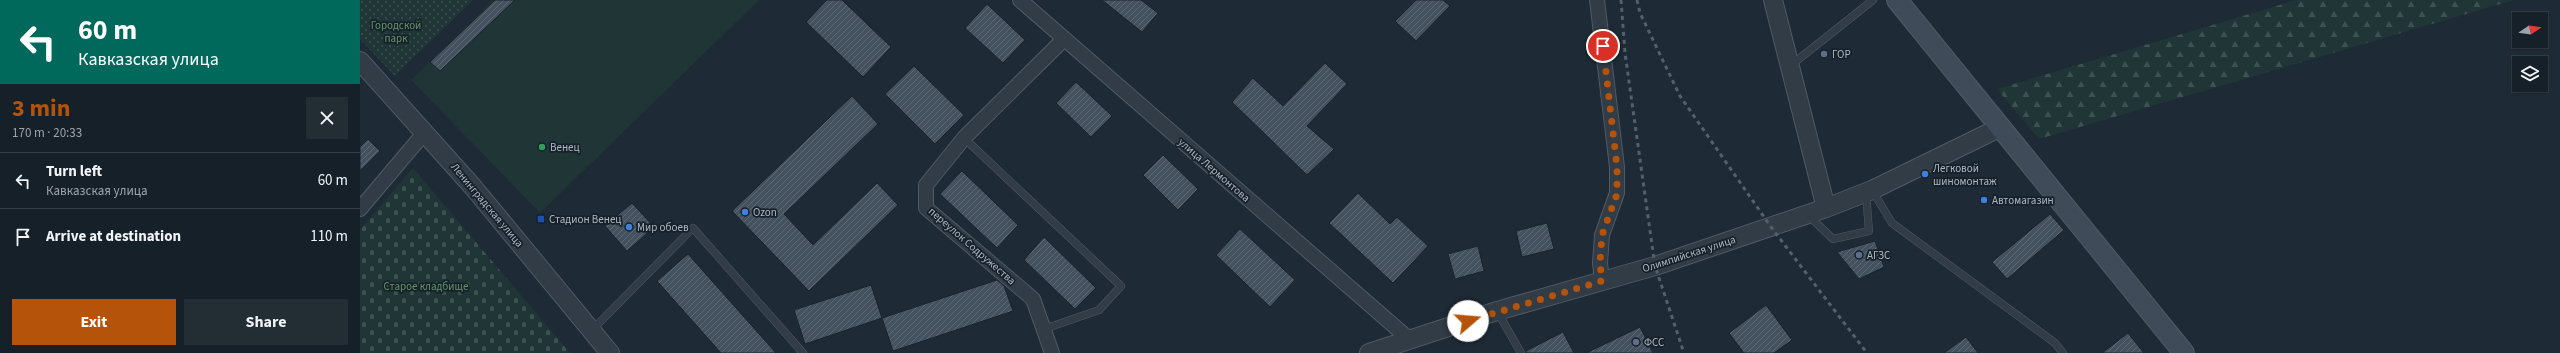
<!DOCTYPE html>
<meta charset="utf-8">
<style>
:root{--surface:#162028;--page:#232d34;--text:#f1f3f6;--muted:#9ea3a8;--line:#353e45;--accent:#b45309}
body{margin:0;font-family:"Source Sans 3",sans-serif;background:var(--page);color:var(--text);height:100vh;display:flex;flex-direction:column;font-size:15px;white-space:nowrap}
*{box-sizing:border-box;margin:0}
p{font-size:13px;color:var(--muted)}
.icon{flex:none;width:22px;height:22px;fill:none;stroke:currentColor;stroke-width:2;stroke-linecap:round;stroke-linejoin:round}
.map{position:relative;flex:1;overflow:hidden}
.drawer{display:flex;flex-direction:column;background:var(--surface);width:360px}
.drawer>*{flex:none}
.guide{background:#00695c;color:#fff;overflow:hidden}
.needle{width:26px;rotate:77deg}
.controls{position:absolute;left:2152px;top:12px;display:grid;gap:8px}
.controls a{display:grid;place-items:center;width:36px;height:36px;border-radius:0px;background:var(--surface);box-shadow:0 1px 3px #0004,0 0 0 1px var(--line);font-size:20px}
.pin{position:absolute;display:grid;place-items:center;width:34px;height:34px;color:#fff;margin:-17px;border:2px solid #fff;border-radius:50%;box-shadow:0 1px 4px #0007}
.me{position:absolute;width:44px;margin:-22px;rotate:72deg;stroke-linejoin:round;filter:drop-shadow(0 0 3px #0008)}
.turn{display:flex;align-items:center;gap:14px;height:84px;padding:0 12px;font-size:18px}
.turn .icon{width:52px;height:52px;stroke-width:2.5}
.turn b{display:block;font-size:28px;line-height:34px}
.round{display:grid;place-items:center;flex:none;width:42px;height:42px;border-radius:0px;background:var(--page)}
.head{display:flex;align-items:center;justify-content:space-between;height:68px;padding:0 12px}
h1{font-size:24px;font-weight:700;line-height:30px;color:var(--accent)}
.action{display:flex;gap:8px;margin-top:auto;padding:8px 12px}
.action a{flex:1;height:46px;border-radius:0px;background:var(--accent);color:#fff;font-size:16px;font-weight:700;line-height:46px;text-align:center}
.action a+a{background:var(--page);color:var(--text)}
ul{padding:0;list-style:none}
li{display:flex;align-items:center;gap:12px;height:56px;padding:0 12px;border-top:1px solid var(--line)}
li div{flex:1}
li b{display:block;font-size:15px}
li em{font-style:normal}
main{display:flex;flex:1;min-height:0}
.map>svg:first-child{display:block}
</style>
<main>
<section class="drawer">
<div class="guide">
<div class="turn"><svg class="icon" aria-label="left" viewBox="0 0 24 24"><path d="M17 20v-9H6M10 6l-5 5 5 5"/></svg><div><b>60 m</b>Кавказская улица</div></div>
</div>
<div class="head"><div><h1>3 min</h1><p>170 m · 20:33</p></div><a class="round"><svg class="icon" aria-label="close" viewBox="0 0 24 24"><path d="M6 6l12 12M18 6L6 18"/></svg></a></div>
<ul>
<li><svg class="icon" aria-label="left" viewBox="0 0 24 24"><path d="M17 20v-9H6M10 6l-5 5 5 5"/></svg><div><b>Turn left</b><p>Кавказская улица</p></div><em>60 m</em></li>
<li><svg class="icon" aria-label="arrive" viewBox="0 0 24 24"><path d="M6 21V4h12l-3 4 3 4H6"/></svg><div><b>Arrive at destination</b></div><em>110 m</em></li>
</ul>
<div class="action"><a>Exit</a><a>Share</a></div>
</section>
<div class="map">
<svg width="2200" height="353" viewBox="0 0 2200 353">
<defs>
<pattern id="forest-firs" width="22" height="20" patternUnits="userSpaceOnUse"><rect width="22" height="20" fill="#203636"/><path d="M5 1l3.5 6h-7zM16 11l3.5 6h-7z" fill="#3e5151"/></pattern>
<pattern id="cemetery-stones" width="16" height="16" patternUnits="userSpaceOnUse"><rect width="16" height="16" fill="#203636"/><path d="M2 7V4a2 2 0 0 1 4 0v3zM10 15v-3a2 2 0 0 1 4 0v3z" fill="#3e5151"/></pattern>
<pattern id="park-dots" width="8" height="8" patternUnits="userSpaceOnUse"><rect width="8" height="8" fill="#203636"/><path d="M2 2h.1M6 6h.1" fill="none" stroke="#3e5151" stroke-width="1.8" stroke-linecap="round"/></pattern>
<pattern id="building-hatch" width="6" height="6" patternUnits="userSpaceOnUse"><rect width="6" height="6" fill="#44525f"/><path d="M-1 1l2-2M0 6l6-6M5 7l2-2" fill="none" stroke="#5c6974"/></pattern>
</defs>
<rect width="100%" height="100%" fill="#1e2a35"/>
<path fill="url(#forest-firs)" d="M1936 0H2154L1679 139 1637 89Z"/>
<path fill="url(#cemetery-stones)" d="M53 168 210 353H0V230Z"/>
<path fill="url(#park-dots)" d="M0 0H113L35 76 0 39Z"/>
<path fill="#203636" d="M133 0H398V1L180 213 51 80Z"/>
<path fill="url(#building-hatch)" stroke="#19232c" d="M135 0H155L80 71 70 62Z
M467 0H482L531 47 503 77 446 22Z
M742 0H781L798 13 782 32Z
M1056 0H1083L1090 6 1056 41 1035 21Z
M627 4 665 40 643 63 605 28Z
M965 63 987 84 947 126 974 149 947 175 872 102 893 78 923 106Z
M554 66 604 115 575 144 525 94Z
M716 82 752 116 731 137 696 103Z
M492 96 518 124 424 214 453 245 517 183 538 205 449 291 372 211Z
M8 139 20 151 0 171V147Z
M803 155 838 189 818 210 783 175Z
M602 171 658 225 637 248 580 194Z
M998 193 1030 224 1037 217 1068 246 1033 283 969 223Z
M272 203 294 227 267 251 245 226Z
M1690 214 1704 230 1647 279 1632 262Z
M1187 223 1194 249 1162 257 1156 231Z
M880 229 935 280 910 307 856 255Z
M684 237 736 288 715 309 664 260Z
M1515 241 1524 267 1499 279 1477 252Z
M1118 246 1124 271 1095 279 1088 254Z
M328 254 416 353H361L297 281Z
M637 280 644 286 653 311 533 351 522 318Z
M511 285 522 318 445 344 434 310Z
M1406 305 1432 340 1414 353H1384L1369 333Z
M1280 327 1293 353H1226Z
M1203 332 1214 353H1166V351Z
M1768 333 1784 353H1742Z
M1606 337 1618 353H1584Z"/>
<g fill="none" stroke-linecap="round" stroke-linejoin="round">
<defs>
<path id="service" d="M1430 66 1513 0
M604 138 761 286 739 310 684 329
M1512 190 1532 223 1695 343 1703 353
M1449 216 1473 239 1509 231 1506 193
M1137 311 1161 353
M232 330 333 228 443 353"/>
<path id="minor" d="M660 0 1049 339
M1237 0 1257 167V193L1242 235 1240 263 1242 281
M0 209 65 132
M692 353 673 299 566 208V185L604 138 704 39"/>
<path id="tertiary" d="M1413 0 1466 208
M0 61 113 187 250 353
M1009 353 1137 311 1295 266 1466 208 1512 190 1639 128"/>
<path id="secondary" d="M1537 0 1824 353"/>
</defs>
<use href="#service" stroke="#4f5a64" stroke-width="8"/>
<use href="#minor" stroke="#4f5a64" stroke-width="16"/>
<use href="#tertiary" stroke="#4f5a64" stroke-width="20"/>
<use href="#secondary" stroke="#4f5a64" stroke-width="22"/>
<use href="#service" stroke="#313c46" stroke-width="7"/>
<use href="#minor" stroke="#313c46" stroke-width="14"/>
<use href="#tertiary" stroke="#313c46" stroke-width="18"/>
<use href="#secondary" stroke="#3f4b59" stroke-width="20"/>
<path stroke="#53606d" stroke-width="3" stroke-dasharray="4 4" stroke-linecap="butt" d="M1261 0 1265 53 1295 266 1324 353
M1277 0 1280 13 1320 96 1411 227 1507 353"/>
</g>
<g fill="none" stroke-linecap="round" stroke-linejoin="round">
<path stroke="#b45309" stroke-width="7" stroke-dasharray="0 12.6" d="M1108 321 1242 281 1240 263 1242 235 1257 194V167L1243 46"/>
</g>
<g fill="#5c6f8a" stroke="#17212a" stroke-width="1.5">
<circle cx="1464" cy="54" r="4"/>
<circle cx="1499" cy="255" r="4"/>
<circle cx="1276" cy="342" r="4"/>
</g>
<circle fill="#2e9e5b" stroke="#17212a" stroke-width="1.5" cx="182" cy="147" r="4"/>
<g fill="#3f7fe0" stroke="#17212a" stroke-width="1.5">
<circle cx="1565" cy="174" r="4"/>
<circle cx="1624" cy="200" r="4"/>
<circle cx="385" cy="212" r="4"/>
<circle cx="269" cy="227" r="4"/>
</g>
<rect fill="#1a4fb4" stroke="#17212a" stroke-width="1.5" x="177" y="215" width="8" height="8" rx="2"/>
<g text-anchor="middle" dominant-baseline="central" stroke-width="3.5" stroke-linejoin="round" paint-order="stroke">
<g font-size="11" fill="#63936a" stroke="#17212a">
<text x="36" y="25">Городской<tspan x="36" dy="13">парк</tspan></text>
<text x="66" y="286">Старое кладбище</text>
</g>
<g font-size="11" fill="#abb7c3" stroke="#17212a" text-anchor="start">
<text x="1472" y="54">ГОР</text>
<text x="190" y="147">Венец</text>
<text x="1573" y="168">Легковой<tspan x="1573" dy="13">шиномонтаж</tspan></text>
<text x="1632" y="200">Автомагазин</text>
<text x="393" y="212">Ozon</text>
<text x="189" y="219">Стадион Венец</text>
<text x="277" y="227">Мир обоев</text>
<text x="1507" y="255">АГЗС</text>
<text x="1284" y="342">ФСС</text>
</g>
<g font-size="11" fill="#abb7c3" stroke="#17212a">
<text transform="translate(854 170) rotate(41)">улица Лермонтова</text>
<text transform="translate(127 205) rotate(50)">Ленинградская улица</text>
<text transform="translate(612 246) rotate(41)">переулок Содружества</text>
<text transform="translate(1329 254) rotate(-18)">Олимпийская улица</text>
</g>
</g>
</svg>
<div class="controls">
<a><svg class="needle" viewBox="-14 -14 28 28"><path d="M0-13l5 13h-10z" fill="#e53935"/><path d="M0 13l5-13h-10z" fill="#9ea3a8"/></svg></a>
<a><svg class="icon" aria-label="layers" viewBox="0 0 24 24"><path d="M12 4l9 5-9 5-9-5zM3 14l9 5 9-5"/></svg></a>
</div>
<div class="pin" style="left:1243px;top:46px;background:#d93025"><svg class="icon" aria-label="arrive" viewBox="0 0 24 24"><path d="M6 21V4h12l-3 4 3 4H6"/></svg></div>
<svg class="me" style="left:1108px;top:321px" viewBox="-20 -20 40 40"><circle r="19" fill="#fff"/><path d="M0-13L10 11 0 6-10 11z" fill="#b45309"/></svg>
</div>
</main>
